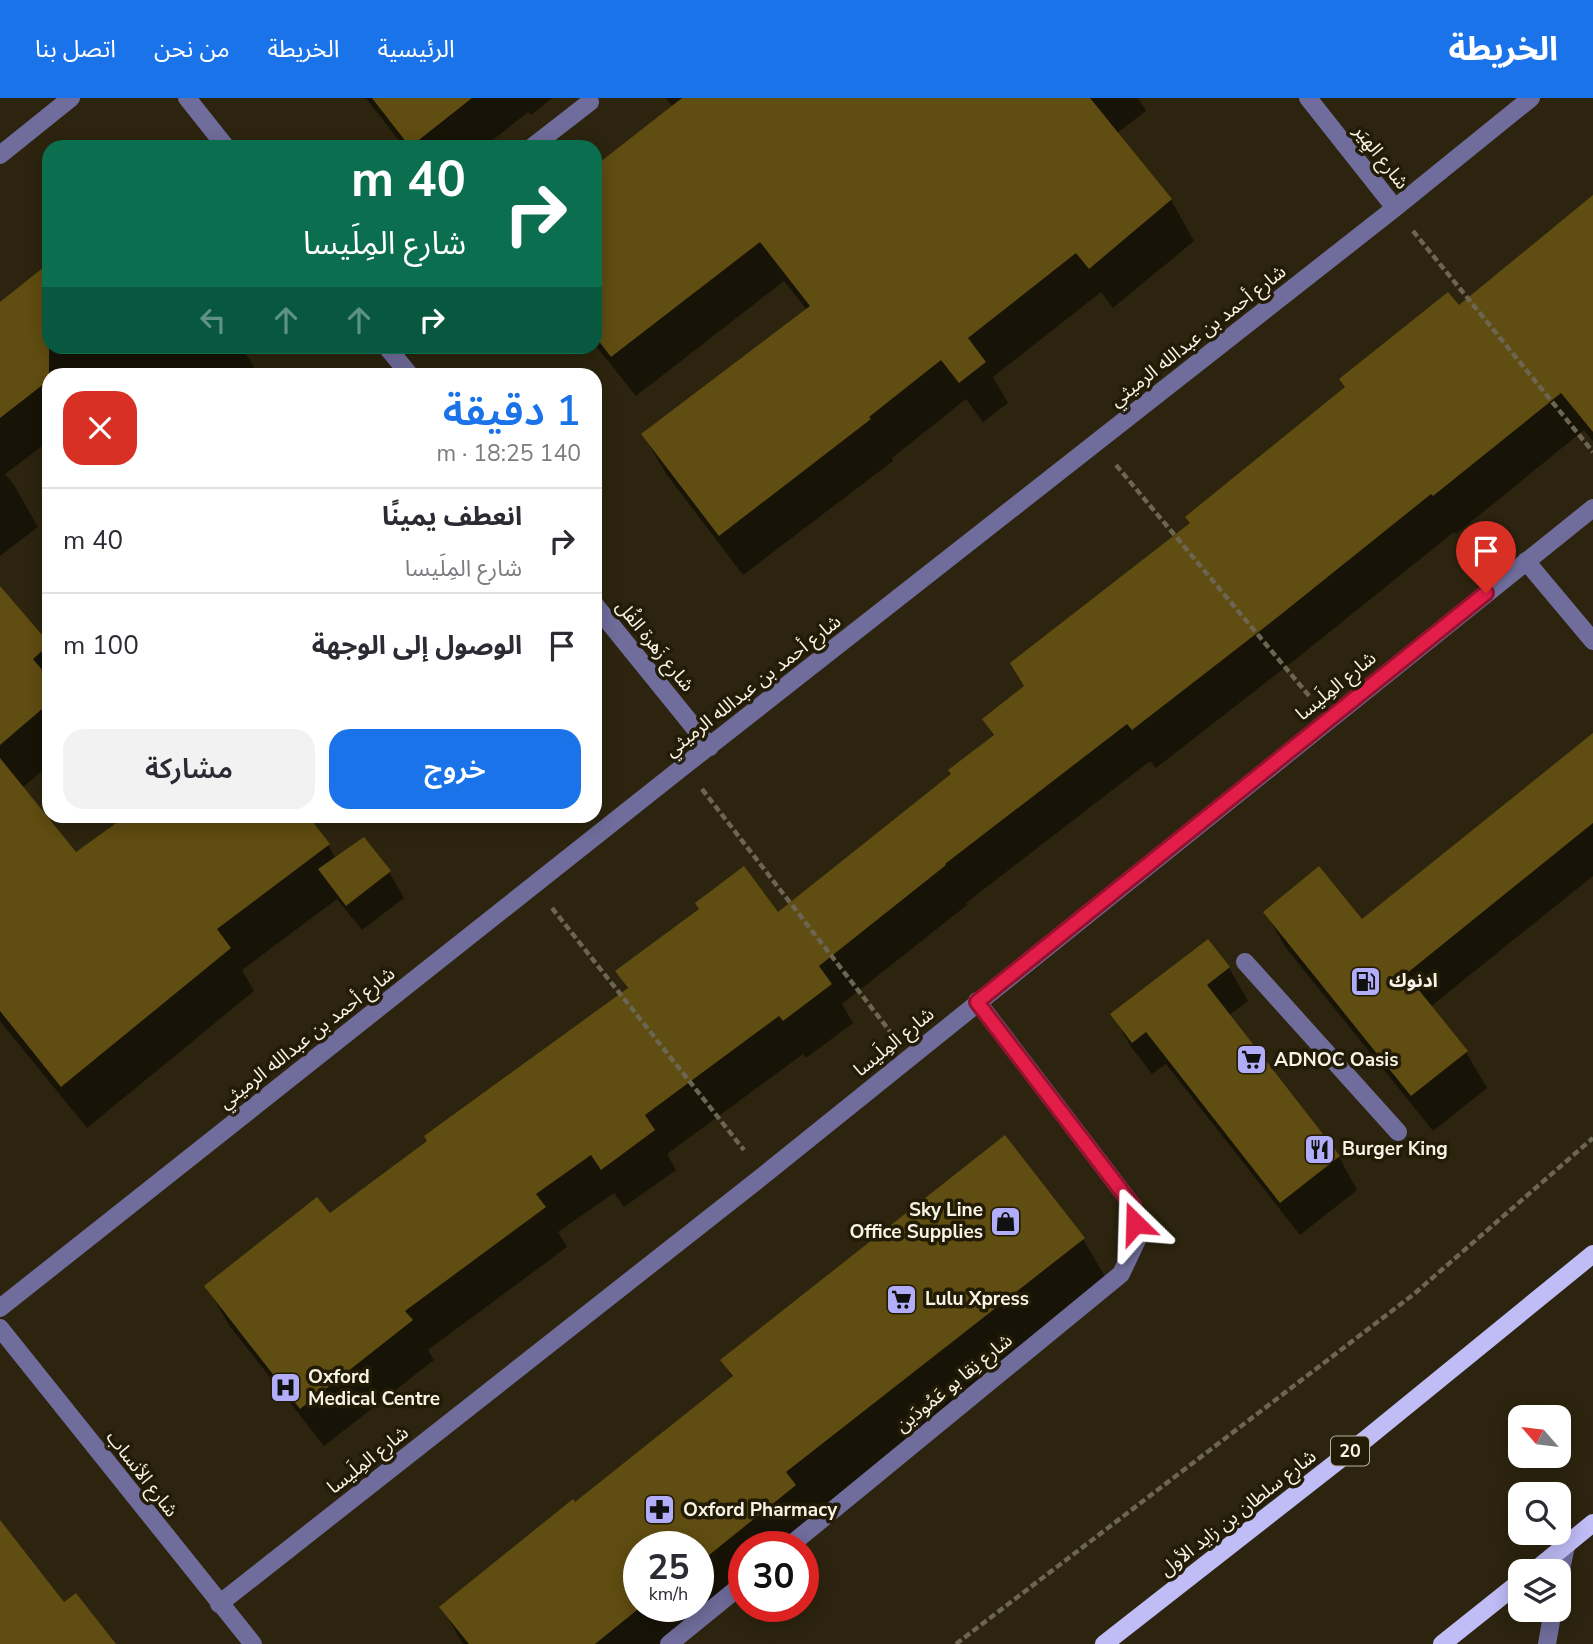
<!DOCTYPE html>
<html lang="ar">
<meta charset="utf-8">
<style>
:root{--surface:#fff;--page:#f2f2f3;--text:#2b2b33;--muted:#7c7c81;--line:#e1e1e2;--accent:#1a73e8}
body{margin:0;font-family:"Nunito Sans","Noto Sans Arabic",sans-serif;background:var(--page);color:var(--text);direction:rtl;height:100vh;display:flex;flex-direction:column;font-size:26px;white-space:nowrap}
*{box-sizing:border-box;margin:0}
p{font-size:23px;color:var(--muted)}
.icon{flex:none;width:38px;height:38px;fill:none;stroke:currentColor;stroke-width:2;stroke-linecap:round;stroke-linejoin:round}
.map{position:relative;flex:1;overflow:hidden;direction:ltr}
.side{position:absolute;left:42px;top:270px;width:560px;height:455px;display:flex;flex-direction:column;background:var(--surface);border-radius:21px;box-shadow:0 4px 18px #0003;direction:rtl}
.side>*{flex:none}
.banner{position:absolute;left:42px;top:42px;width:560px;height:214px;border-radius:21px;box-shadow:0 4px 18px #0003;direction:rtl;background:#0b6e4f;color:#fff;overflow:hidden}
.needle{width:46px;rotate:298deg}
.controls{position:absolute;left:1508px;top:1307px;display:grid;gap:14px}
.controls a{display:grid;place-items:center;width:63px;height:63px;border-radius:14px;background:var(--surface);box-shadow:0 4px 18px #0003;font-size:35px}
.speed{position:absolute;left:623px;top:1433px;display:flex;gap:14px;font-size:35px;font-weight:700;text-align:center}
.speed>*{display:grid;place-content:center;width:91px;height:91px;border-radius:50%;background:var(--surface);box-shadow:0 4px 18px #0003;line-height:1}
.speed small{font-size:18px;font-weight:400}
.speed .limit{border:10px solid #d22;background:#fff;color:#111}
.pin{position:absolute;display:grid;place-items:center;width:60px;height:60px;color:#fff;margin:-72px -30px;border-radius:50% 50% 50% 0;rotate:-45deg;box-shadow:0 0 7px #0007}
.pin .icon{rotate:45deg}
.me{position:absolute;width:77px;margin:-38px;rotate:338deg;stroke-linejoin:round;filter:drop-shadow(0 0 5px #0008)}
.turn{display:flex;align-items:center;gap:24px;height:147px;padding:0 21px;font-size:32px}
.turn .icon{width:91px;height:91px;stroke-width:2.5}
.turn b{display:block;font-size:49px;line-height:60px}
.lanes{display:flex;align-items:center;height:66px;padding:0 21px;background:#0003;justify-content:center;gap:35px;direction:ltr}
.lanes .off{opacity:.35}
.round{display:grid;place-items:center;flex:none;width:74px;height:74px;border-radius:21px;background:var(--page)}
.summary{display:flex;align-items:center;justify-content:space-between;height:119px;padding:0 21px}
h1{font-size:42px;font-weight:600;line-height:52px;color:var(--accent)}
.primary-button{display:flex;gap:14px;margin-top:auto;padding:14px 21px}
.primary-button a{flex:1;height:80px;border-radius:21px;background:var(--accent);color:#fff;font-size:28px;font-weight:600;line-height:80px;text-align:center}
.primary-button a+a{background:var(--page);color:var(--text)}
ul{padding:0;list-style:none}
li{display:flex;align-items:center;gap:21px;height:105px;padding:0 21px;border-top:2px solid var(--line)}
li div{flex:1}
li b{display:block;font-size:26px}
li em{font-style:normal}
header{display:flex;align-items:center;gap:42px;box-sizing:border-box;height:98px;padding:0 35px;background:var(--accent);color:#fff}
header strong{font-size:33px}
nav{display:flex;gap:38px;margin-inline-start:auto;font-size:24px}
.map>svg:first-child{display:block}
</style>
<header>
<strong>الخريطة</strong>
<nav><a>الرئيسية</a><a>الخريطة</a><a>من نحن</a><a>اتصل بنا</a></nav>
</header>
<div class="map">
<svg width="1593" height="1546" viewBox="0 0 1593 1546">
<rect width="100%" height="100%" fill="#2c240e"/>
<path fill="#0007" fill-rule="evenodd" d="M366 0H552L531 17 528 14 484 49H404Z
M666 0H1138L1146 13 1117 35 1171 102 1194 143 1113 210 1101 194 993 279 1008 305 983 324 966 301 892 360 893 363 743 477 667 377 643 337 807 212 784 183 636 298 595 247V70L673 9Z
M1593 100V343L1584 332 1456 436 1454 434 1301 557 1156 670 1150 663 966 805 967 807 842 906 853 925 806 960 803 956 667 1056 676 1072 624 1109 614 1095 558 1134 567 1149 428 1252 434 1262 324 1348 229 1227 207 1189 329 1117 628 892 617 873 778 817 953 676 994 639 984 622 1026 589 1191 426Z
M49 167V248H241L254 269 245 276H49V343L5 376 14 387 38 429 0 458V206Z
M6 497 49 547V667L22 690 76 757 128 718H306L328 747 336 761 389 774 404 800 362 832 337 801 242 872 254 893 87 1030 0 923V502Z
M1593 637V778L1430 909 1466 954 1487 990 1433 1033 1286 850 1265 814 1362 824Z
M1208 844 1229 870 1248 903 1228 918 1339 1059 1357 1092 1300 1137 1166 966 1152 976 1131 949 1113 917Z
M1083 1141 1109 1185 800 1449H744V1494L676 1546H463L442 1510 575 1407 733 1281 722 1262ZM639 1449H698V1508H639Z"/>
<path fill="#604d11" d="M372 0H472L410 49Z
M682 0H1090L1172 101 1089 171 1076 155 968 240 986 264 959 285 941 262 869 319 871 321 719 438 641 336 810 208 760 144 611 259 595 238V68Z
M1593 97V334L1561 295 1433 398 1431 396 1279 518 1132 632 1127 626 945 766 946 767 819 868 832 886 783 923 779 918 645 1017 655 1032 601 1072 591 1057 536 1096 546 1109 405 1213 413 1222 300 1311 204 1188 317 1099 330 1115 427 1043 424 1038 628 890 615 873 699 811 695 805 744 768 778 814 951 676 948 672 994 637 982 621 1024 588 1010 565 1190 425 1185 419 1345 289 1339 281 1448 194 1459 207Z
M49 165V282L0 320V204Z
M0 488 49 545V547L33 561 49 580V605L0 647Z
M1593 635V725L1406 876 1468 953 1411 998 1263 814 1319 768 1362 821Z
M0 660 76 754 126 718H308L330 746 217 831 231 850 61 989 0 913Z
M364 739 391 773 346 808 318 771Z
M1208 841 1230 869 1207 887 1340 1058 1280 1105 1146 934 1132 945 1110 916Z
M1005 1037 1085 1140 786 1374 796 1387 698 1466V1449H639V1508H642L595 1546H469L439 1509 573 1401 575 1404 733 1278 720 1262Z
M0 1422 64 1504 76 1495 116 1546H0Z"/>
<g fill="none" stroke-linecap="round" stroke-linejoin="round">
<path stroke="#6c6552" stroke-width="4.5" stroke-dasharray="7 3.5" stroke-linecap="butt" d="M1413 133 1593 354
M1116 367 1310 599
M702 691 892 936
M552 810 744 1052
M956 1546 1414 1196 1593 1040"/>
<path stroke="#706d9c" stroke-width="18" d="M187 0 226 49
M1308 0 1395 110
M532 49 590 4
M0 57 71 0
M386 248 409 276
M1526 463 1593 543
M595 507 710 649
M1245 864 1398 1034
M0 1210 684 668 1395 110 1531 0
M0 1230 253 1546
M788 1449 1121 1176 1137 1142 1133 1108 977 903
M1559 1481 1566 1448
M219 1506 764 1077 1593 410
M669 1546 744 1485
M1547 1546 1553 1512"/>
<path stroke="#bfbcf6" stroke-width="18" d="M1533 1474 1593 1425
M1104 1546 1366 1341 1593 1156
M1442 1546 1521 1483"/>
</g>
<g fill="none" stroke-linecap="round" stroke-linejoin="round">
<defs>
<path id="route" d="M1135 1125 1133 1108 977 904 1486 495"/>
</defs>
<use href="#route" stroke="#92132f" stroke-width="18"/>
<use href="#route" stroke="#e11d48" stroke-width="12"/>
</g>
<defs>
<symbol id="fuel-square" viewBox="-11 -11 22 22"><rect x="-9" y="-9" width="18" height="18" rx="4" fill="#b2adf9" stroke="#221b05"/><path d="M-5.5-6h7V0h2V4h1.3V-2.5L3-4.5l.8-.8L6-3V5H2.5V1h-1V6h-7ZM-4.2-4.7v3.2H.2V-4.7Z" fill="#111"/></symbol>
<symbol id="supermarket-square" viewBox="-11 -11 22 22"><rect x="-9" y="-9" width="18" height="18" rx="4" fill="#b2adf9" stroke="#221b05"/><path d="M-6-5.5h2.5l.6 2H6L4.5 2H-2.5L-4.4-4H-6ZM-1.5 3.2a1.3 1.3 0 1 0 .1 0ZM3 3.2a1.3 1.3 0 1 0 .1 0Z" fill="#111"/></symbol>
<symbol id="restaurant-square" viewBox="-11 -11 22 22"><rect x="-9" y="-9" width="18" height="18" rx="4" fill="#b2adf9" stroke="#221b05"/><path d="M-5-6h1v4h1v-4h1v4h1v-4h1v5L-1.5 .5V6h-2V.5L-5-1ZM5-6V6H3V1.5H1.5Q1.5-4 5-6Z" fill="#111"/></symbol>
<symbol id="shop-square" viewBox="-11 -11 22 22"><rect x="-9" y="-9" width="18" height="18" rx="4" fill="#b2adf9" stroke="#221b05"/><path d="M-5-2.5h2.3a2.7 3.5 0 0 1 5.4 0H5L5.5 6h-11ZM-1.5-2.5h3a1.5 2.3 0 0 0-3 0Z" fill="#111"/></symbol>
<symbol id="hospital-square" viewBox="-11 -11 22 22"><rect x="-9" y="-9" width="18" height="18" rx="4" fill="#b2adf9" stroke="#221b05"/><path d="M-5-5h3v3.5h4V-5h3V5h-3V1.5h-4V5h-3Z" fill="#111"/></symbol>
<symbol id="pharmacy-square" viewBox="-11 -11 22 22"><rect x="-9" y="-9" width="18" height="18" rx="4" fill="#b2adf9" stroke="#221b05"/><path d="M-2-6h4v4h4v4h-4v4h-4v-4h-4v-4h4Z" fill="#111"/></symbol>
</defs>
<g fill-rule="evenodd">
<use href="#fuel-square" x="1348" y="866" width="35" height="35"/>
<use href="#supermarket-square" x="1234" y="944" width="35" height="35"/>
<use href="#restaurant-square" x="1302" y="1034" width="35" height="35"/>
<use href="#shop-square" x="988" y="1106" width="35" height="35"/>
<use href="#supermarket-square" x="884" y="1184" width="35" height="35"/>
<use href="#hospital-square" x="268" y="1272" width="35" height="35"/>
<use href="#pharmacy-square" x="642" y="1394" width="35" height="35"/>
</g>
<g text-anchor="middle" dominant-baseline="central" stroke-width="7" stroke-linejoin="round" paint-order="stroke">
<rect fill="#221b05" stroke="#b8b2a2" stroke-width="2" x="1331" y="1338.5" width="38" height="29" rx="5"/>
<g font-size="18" font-weight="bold" fill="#f8f3e6">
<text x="1350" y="1353">20</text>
</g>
<g font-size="19" fill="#f8f3e6" stroke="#221b05">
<text transform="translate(1381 59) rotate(52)">شارع الهِيَر</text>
<text transform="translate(1198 238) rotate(-38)">شارع أحمد بن عبدالله الرميثي</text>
<text transform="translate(655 548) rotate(51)">شارع زَهرة الفُل</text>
<text transform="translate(753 588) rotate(-38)">شارع أحمد بن عبدالله الرميثي</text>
<text transform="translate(1336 588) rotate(-39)">شارع المِلَيسا</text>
<text transform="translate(307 940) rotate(-38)">شارع أحمد بن عبدالله الرميثي</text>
<text transform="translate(894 944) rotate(-39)">شارع المِلَيسا</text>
<text transform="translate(954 1285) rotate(-39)">شارع نِقا بو عَمُودَين</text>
<text transform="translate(368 1362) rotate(-38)">شارع المِلَيسا</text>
<text transform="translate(142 1376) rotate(52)">شارع الأنساب</text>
<text transform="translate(1238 1415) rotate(-38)">شارع سلطان بن زايد الأول</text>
</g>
<g font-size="19" font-weight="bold" fill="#f8f3e6" stroke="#221b05" text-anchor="start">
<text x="1389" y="883">ادنوك</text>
<text x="1274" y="962">ADNOC Oasis</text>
<text x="1342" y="1051">Burger King</text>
<text x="983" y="1112" text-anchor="end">Sky Line<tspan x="983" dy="22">Office Supplies</tspan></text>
<text x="925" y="1201">Lulu Xpress</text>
<text x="308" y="1279">Oxford<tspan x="308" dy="22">Medical Centre</tspan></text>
<text x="683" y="1412">Oxford Pharmacy</text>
</g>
</g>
</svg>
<div class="controls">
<a><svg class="needle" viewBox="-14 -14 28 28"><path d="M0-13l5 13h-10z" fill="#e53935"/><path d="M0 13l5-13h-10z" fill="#7c7c81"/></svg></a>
<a><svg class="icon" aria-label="search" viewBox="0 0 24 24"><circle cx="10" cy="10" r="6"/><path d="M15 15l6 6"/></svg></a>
<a><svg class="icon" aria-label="layers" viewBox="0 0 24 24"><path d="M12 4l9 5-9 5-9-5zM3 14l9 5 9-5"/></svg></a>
</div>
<div class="speed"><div>25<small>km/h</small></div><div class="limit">30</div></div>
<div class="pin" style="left:1486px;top:495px;background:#d93025"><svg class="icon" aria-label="arrive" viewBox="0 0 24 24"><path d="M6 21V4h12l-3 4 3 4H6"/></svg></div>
<svg class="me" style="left:1135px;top:1125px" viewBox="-20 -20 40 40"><path d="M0-17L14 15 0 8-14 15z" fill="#e11d48" stroke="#fff" stroke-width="4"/></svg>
<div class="banner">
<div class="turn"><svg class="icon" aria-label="right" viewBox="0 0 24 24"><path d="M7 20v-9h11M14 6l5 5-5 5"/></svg><div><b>40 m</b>شارع المِلَيسا</div></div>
<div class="lanes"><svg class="icon off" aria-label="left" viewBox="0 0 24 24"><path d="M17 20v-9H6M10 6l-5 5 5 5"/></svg><svg class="icon off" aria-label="ahead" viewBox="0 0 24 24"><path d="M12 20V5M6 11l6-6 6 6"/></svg><svg class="icon off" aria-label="ahead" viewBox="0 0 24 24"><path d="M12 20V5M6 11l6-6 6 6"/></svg><svg class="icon" aria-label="right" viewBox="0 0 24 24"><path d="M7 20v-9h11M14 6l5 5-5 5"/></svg></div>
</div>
<section class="side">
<div class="summary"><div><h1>1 دقيقة</h1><p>140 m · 18:25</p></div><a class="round" style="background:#d93025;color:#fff"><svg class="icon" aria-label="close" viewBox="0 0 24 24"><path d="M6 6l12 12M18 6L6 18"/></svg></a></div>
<ul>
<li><svg class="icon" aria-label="right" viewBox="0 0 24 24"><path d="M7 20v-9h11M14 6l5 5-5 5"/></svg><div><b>انعطف يمينًا</b><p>شارع المِلَيسا</p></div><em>40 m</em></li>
<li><svg class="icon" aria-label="arrive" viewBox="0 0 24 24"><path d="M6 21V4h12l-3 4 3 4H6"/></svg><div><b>الوصول إلى الوجهة</b></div><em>100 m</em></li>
</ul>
<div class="primary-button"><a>خروج</a><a>مشاركة</a></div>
</section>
</div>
